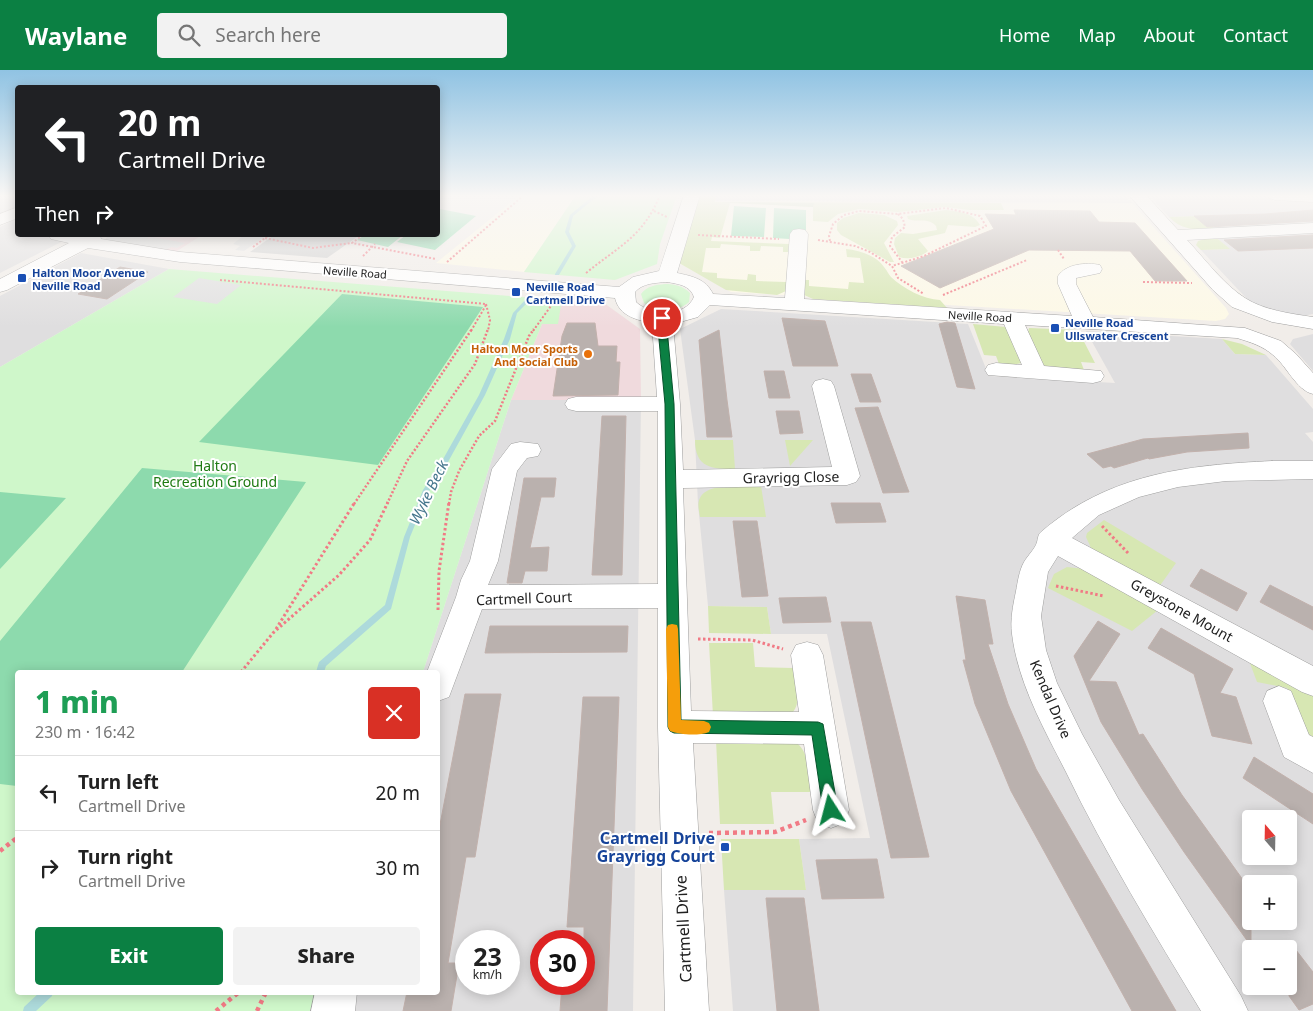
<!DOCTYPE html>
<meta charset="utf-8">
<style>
:root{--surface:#fff;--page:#f2f2f2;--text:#222;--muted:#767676;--line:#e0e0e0;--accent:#0b8043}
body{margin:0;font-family:"Noto Sans",sans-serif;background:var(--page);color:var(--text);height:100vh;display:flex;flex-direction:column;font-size:19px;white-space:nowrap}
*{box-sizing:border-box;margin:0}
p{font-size:16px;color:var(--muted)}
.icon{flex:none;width:28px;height:28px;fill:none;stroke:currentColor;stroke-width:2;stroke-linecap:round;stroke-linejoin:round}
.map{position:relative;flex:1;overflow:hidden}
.sheet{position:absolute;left:15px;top:600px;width:425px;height:325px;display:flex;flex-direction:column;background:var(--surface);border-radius:5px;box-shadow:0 2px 12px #0003}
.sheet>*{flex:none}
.top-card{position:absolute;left:15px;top:15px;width:425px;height:152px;border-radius:5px;box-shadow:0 2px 12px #0003;background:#202124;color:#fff;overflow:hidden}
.needle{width:32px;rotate:340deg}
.buttons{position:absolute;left:1242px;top:740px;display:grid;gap:10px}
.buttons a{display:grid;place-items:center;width:55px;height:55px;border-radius:5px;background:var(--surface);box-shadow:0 2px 12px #0003;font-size:25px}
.speed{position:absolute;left:455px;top:860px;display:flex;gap:10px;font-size:25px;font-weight:700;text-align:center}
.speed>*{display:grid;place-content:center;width:65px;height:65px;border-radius:50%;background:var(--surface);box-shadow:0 2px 12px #0003;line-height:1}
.speed small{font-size:12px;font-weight:400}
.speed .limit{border:8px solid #d22;background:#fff;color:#111}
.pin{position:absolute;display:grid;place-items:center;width:42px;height:42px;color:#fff;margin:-21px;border:2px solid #fff;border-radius:50%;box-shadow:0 1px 5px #0007}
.me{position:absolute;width:55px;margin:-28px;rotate:351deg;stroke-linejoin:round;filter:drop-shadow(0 0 4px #0008)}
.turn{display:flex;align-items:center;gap:18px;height:105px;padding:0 20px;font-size:22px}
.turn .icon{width:65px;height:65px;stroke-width:2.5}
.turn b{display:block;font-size:35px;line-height:42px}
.then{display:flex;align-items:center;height:48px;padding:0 20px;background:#0003;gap:10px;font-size:19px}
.round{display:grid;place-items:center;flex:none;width:52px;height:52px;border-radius:5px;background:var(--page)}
.summary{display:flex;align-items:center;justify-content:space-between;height:85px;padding:0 20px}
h1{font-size:30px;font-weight:800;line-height:38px;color:#1e9e55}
.primary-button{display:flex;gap:10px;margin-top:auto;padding:10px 20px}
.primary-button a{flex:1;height:58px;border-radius:5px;background:var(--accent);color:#fff;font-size:20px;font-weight:800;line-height:58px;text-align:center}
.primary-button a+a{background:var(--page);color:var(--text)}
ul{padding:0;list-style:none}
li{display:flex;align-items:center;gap:15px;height:75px;padding:0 20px;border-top:1px solid var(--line)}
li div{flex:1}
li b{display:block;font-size:19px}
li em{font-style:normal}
header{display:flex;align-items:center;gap:30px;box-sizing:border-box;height:70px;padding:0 25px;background:var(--accent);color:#fff}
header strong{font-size:24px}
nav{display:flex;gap:28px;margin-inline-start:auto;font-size:18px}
.search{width:350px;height:45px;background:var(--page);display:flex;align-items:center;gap:12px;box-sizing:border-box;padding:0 18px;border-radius:5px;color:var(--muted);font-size:19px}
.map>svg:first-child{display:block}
</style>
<header>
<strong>Waylane</strong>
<div class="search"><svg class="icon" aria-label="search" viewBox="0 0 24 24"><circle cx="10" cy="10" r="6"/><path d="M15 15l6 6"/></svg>Search here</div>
<nav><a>Home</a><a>Map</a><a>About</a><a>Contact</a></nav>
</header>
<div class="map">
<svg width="1313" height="941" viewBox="0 0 1313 941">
<rect width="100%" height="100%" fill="#f1ede9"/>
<path fill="#dfdedf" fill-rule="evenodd" d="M0 125H17L18 165H75L0 203V157L14 150 0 147Z
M696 125H1125L1132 133 695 131Z
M1149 125H1313V244L1303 246 1286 244 1261 237 1248 230 1201 180 1229 179 1218 169 1225 168 1198 146 1169 147Z
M81 183 169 199 0 297V226Z
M721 239 968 254 989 306 1115 313 1086 261 1222 269 1235 284 1266 285 1313 339V362L1305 363 1313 372V941H733L724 820H806L799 769 870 768 827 564H771L767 537 708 536 698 434 695 370 680 259ZM1251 749H1289V786H1251ZM1251 814H1289V851H1251ZM1251 879H1289V916H1251Z
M1313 264V301L1290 274 1293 269Z
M511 330H641L633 941H310L316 923 438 922V602H423ZM466 871H509V914H466ZM541 871H584V914H541Z"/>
<path fill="#f0dadd" d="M108 165H202L174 183 106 169Z
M560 230 604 233 640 259 641 330H511L542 254 561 235Z"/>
<path fill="#fdf9e6" d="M520 125H576L524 202 436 193Z
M695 131 1132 133 1226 238 1229 244 1225 249 1216 251 731 222 679 193Z"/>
<path fill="#cfcfcf" d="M274 165H360L327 188 250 182Z"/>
<path fill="#d7e7b3" d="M696 125H716L715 132 1001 133 1004 140H969L945 137 898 142 859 139 838 144 828 152 813 151V137L730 133 720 168 712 167 711 171 789 174 788 182H783V177L761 176 760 181H750V176L721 174 720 178H706L702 202 717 203V208L747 210 748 204 756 205V211L786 212V221L777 225 726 220 679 193Z
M946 140C959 142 973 142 980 155L975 157 948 155 945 163 918 169 928 181C921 187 909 190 899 187L894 174 895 168 901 163 913 164 937 160 936 156C927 147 919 153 908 149L907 146Z
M859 143 884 145 897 151 898 155 884 173 894 192H890L841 165 837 160V153L843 148Z
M1198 146 1216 160C1198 160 1182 161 1169 147Z
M1205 169H1218L1230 179 1201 180 1196 175 1198 171Z
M846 179C859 180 877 186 884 197 887 200 888 204 891 207 904 219 923 229 940 230L947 238 813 229 802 224 801 210H809V216L848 219 849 212 864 213 860 188 847 187Z
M973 254 1006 257 1021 293 1013 295 999 294 996 286 984 285Z
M1029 258 1078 260 1095 293 1081 292 1084 300 1046 296 1041 294 1028 262Z
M1222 269 1242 274 1266 285 1235 284Z
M695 370H733L735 399C712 399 695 398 695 370Z
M785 370H813L790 396Z
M761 416 766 447H700C699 441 697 433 700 428 708 412 745 416 761 416Z
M1104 450 1176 493 1159 517 1091 478 1086 467 1087 463Z
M1067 497 1085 499 1158 540 1132 561 1048 518 1054 504Z
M708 536 767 537 771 564 709 563Z
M709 573H753L755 597 793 598C795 612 803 634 791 644L713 646Z
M1248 588 1313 624V667L1305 662 1287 618 1257 612Z
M716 670 798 674C810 685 809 706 811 722H771L774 754H720Z
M721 769H799L806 820H724Z"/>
<path fill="#b7cda0" d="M720 132 814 133 813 137Z"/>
<path fill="#cff7ca" d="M576 125H677L660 174 657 194 615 210 524 202Z
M169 199 560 230 561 235 558 254H542L511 330 423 602H18V922L316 923 310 941H0V297Z
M665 214C675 214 683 216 690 223L689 232C677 243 657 242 644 233L641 224C647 216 655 215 665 214Z"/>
<path fill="#8ddaad" d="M734 136 766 138 764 167 731 166Z
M774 138 806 140V170L773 168Z
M440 139 476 146 435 180 397 172 406 165H438V141Z
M365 165H403L388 177 357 170Z
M342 224 483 237 378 395 199 372Z
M142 398 306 412 182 602H18L17 716 0 714V571Z
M0 422 66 428 0 499Z"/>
<path fill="#e1e1e1" d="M108 165H148V169L152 167 185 173 177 178 172 177 162 181 110 173 106 169Z
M244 165H267L244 181 235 180 240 176 233 174Z
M199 208 241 215 217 234 173 227Z"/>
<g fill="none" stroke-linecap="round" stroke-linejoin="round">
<path fill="#addadb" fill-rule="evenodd" d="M594 125H599L573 146 569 162 576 176 559 205H555V204L572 176 565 162 570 145Z
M527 228 531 229 517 243 510 269 485 325 448 392 429 421 410 467 391 539 326 596 324 602H316L319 592 385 535 404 467 423 420 442 391 479 325 504 269 513 243Z
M40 922H53L52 926 36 941H23L24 937Z"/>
</g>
<path fill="#bab1ae" stroke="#c2b1ac" d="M1014 140 1090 141 1099 152 1135 153 1187 211H1155L1130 181 1029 180 940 218 901 196 994 159 985 144 1016 145Z
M1313 140V151L1207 157 1194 146 1265 144Z
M1313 165V178L1238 181 1224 170Z
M120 197 148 202 107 229 78 224Z
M782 248 825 251 838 296H793Z
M947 252 955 253 975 319 957 317 939 254Z
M567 253H595L598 276H617L616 292H620L618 325 553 326 562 266Z
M719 260 727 330 732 367H707L699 270Z
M764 301H784L790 328H769Z
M851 304H871L881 332H860Z
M878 337 904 409 909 422 883 423 855 338Z
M776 341H799L803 363 780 364Z
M602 346H626L622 505H592Z
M1248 363 1249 378 1187 382 1149 389 1148 388 1114 398 1111 396 1103 398 1087 384 1143 369Z
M524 408H556L554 427H541L530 478 549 477 547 501H525L522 513H507Z
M831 433H880L886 452 836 453Z
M733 451H757L768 526 742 527Z
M1201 499 1247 523 1237 541 1190 516Z
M1270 515 1313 537V560L1260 532Z
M956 526 985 530 993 574H988L1008 634 1036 699 1176 941H1132L1011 721 975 634 963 590H966Z
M826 527 831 552 783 553 779 528Z
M1098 551 1120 564 1089 611 1116 612 1139 665 1143 664 1182 725 1251 821V876L1184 782 1142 719 1101 652 1074 586Z
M841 552H871L929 787 891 788Z
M490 556H628L627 582 485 583Z
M1161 558 1233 599 1220 623 1236 627 1252 674 1212 666 1194 604 1148 578Z
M465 624H501L475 787H466L448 893H459L451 941H403L407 922H438V765Z
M583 627H619L607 941H560L562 914H584V857H567Z
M1254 687 1313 724V754L1243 708Z
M877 789 884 828 822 829 816 790Z
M766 828H804L819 941H777Z
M1289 871 1313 902V934L1299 940 1289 926Z"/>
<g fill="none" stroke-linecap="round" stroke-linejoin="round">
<defs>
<path id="minor" d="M684 125H700L677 203C692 206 706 209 713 224L785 228 790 164 793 160 799 159 805 160 808 164 804 229 1072 246 1058 214V206C1066 194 1086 192 1100 195L1102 199 1100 203 1076 208V214L1093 247 1245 258 1281 271 1296 284 1313 303V324C1296 320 1287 296 1273 285 1263 276 1250 272 1237 268L1025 255 1044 296 1101 301 1104 306 1101 311 1093 313 988 305 985 300 988 295 996 293 1022 295 1004 254 710 235 698 247 673 254 680 334 683 400 832 397 812 316 815 311 823 309 831 311 834 316 860 406 856 412 847 415 683 418 691 641 799 642 791 585 796 575 807 572 818 575 823 585 849 740 844 753 831 758 818 753 813 740 804 674 693 673 709 941H665L658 657V538L482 539 449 627 438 631V602H427L456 527 461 510 470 491 492 399 511 374 520 372 538 374 541 380 538 386 527 388 517 401 498 491 488 515 658 514V341H576L568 339 565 334 568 329 576 327H657L652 253C637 250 619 246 615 228L180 192 88 178 7 220 0 222V209L69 173 51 169 48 165H100L101 169 180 182 619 217 633 207 659 201ZM667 212C678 214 690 215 694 227 685 248 651 246 636 232L635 222C643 213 655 213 667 212Z
M1129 125H1146L1178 160 1313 153V163L1187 170C1205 189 1223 214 1245 228 1263 240 1292 244 1313 247V259L1272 252 1232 237 1213 220Z
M1267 125H1313V132L1275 130 1269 128Z
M18 137V148L0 155V144Z
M1272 391H1313V409L1226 411 1178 417 1139 427 1099 445 1072 468 1313 596V626L1302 622 1058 486 1048 502 1041 546 1046 580 1057 613 1082 664 1119 730 1241 926 1248 941H1201C1154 863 1106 785 1066 702 1044 659 1018 613 1012 564 1010 549 1013 536 1016 521 1018 511 1019 501 1024 492 1028 485 1035 479 1037 472 1038 469 1038 464 1041 462 1108 404 1187 395 1272 391Z
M1279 616 1291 621 1309 665 1313 667V703L1284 687 1263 631 1267 621Z
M315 922H357L355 941H311Z"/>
</defs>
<use href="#minor" stroke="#9e9e9e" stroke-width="1"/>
<path stroke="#f17a85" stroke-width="2" stroke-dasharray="2 2" stroke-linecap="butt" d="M654 141 667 147
M898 144 903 149 905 157 892 167 890 176 902 192
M363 165 352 173 436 189
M698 165 779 169
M265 168 313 178 352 173
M818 170 855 176 870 182 892 196 898 208 924 224
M830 171 829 166 833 154 844 145 859 141 898 144 946 138 980 146 986 156 924 186 892 196
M253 177 269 165
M1058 180 1064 189
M363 186 375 174
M447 192 524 125
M586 203C619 176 643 167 660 125
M220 210 486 234
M1143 212 1192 213
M943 225 1027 190
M486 234 490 250 488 261
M471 261 486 235
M533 261 553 233"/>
<path stroke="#f17a85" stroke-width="2.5" stroke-dasharray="2 2" stroke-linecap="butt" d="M354 434 472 259
M387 434 407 391 475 294 488 259
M449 434 451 422 459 401 479 366 495 351 529 266 534 259"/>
<path stroke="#f17a85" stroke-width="3" stroke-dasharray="2.5 2.5" stroke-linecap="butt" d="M1102 456 1129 484
M1056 516 1104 526
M438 540 439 501 449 432
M276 559 355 432
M698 569 752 570 783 579
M241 602 273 563 339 505 370 470 388 432"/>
<path stroke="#f17a85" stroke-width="4.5" stroke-dasharray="4 4" stroke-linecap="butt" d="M709 763 775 762 806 750
M0 781 18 767
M216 941 239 922
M257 941 266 922"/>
<use href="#minor" fill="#fff" fill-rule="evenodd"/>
</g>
<linearGradient id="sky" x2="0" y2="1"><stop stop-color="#90c3e3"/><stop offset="0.49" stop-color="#f9f7f5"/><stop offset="1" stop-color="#f9f7f5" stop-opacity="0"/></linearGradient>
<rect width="1313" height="257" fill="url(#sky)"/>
<path fill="#0b8043" stroke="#07532c" d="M662 246 666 248 674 334 681 650 818 652 823 654 838 740 836 746 831 748 825 746 823 740 812 665 674 663 670 661 668 657 665 334 657 248Z"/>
<path fill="#f59e0b" d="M672 554 677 555 678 559 681 650 704 651 709 653 711 657 709 662C699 666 680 665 670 661L668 657 666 559 668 555Z"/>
<g fill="#1a4fb4" stroke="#fff" stroke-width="2">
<rect x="17" y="203" width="10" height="10" rx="2.5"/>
<rect x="511" y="217" width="10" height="10" rx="2.5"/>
<rect x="1050" y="253" width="10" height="10" rx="2.5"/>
<rect x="720" y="772" width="10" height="10" rx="2.5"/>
</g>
<circle fill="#e8710a" stroke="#fff" stroke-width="2" cx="588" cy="284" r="5"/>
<g text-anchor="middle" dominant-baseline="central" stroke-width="4" stroke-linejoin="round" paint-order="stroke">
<g font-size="11" font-weight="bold" fill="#164399" stroke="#fff" text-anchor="start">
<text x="32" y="202">Halton Moor Avenue<tspan x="32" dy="13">Neville Road</tspan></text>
<text x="526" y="216">Neville Road<tspan x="526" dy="13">Cartmell Drive</tspan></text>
<text x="1065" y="252">Neville Road<tspan x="1065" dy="13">Ullswater Crescent</tspan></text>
</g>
<g font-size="11" fill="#212121" stroke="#fff">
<text transform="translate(355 202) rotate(4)">Neville Road</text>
<text transform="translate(980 246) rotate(3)">Neville Road</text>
</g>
<g font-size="11" font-weight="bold" fill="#c56008" stroke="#fff" text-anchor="end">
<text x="578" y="278">Halton Moor Sports<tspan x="578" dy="13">And Social Club</tspan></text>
</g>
<g font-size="14" fill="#207b14" stroke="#fff">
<text x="215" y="395">Halton<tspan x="215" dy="16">Recreation Ground</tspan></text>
</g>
<g font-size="14" fill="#212121" stroke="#fff">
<text transform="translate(791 407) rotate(-1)">Grayrigg Close</text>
<text transform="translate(524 528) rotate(-2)">Cartmell Court</text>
<text transform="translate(1182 540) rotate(29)">Greystone Mount</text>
<text transform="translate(1051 629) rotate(67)">Kendal Drive</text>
</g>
<g font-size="15" font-style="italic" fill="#46778d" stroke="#fff">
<text transform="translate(428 422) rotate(-64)">Wyke Beck</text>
</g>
<g font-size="16" font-weight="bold" fill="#164399" stroke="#fff" text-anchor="end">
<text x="715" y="768">Cartmell Drive<tspan x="715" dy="18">Grayrigg Court</tspan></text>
</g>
<g font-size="16" fill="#212121" stroke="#fff">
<text transform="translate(683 859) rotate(-93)">Cartmell Drive</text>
</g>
</g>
</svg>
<div class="buttons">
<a><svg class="needle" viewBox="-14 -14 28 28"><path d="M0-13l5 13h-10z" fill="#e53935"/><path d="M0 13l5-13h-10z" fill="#767676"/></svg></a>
<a>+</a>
<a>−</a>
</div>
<div class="speed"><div>23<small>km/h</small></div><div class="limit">30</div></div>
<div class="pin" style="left:662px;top:248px;background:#d93025"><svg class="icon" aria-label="arrive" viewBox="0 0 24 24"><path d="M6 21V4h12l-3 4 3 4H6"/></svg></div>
<svg class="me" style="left:831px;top:740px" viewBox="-20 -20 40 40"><path d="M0-17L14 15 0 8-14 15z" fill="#0b8043" stroke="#fff" stroke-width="4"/></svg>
<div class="top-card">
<div class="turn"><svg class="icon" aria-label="left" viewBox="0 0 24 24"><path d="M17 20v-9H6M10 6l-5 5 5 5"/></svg><div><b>20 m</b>Cartmell Drive</div></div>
<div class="then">Then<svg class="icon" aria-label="right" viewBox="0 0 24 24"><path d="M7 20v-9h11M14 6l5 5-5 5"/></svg></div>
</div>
<section class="sheet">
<div class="summary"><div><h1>1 min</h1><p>230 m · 16:42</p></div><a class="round" style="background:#d93025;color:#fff"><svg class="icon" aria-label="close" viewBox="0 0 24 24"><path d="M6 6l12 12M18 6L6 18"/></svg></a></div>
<ul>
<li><svg class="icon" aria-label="left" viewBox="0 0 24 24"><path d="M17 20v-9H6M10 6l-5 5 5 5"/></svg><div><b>Turn left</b><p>Cartmell Drive</p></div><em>20 m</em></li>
<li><svg class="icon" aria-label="right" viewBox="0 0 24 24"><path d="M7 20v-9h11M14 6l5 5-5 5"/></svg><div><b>Turn right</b><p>Cartmell Drive</p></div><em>30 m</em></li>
</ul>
<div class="primary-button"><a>Exit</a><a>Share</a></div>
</section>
</div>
